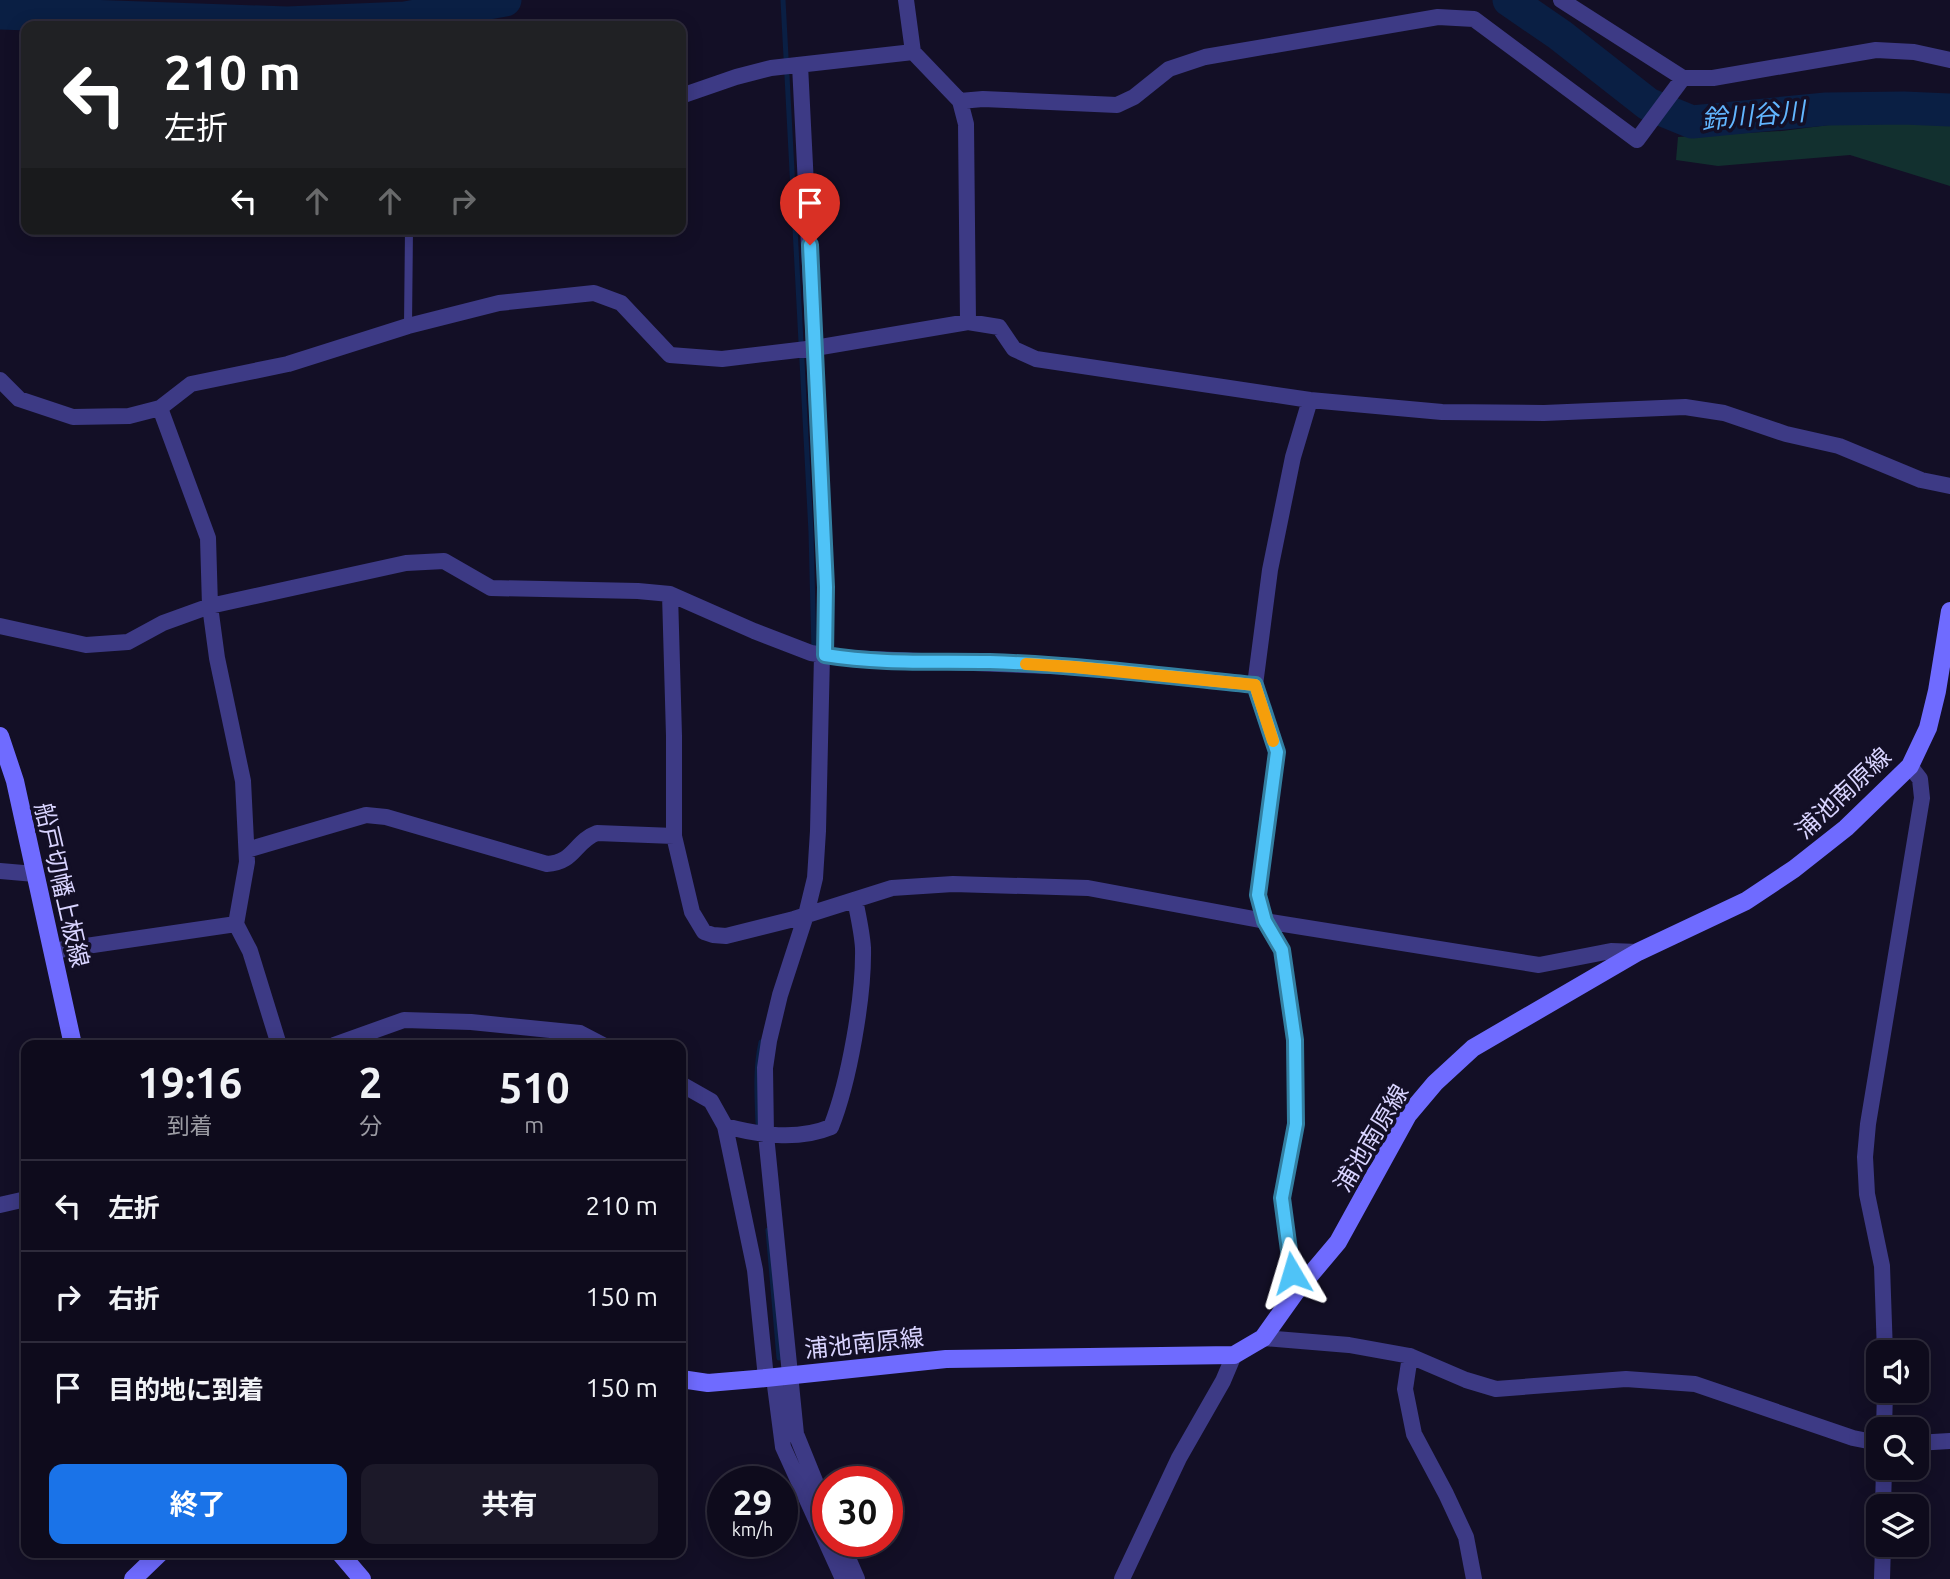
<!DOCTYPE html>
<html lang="ja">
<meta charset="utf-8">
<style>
:root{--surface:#0e0b1c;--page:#1c1929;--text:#f1f3f6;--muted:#9b9ba3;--line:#2e2b3b;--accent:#1a73e8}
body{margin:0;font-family:Ubuntu,"Noto Sans JP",sans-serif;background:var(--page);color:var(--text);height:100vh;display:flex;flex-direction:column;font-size:26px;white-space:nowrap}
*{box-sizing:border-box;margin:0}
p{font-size:23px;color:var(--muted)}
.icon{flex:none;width:38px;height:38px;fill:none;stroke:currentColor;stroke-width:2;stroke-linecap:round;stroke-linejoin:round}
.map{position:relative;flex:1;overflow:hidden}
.details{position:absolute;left:21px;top:1040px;width:665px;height:518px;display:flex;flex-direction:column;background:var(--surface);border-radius:14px;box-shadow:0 4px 18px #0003,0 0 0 2px var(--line)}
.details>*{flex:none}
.top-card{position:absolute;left:21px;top:21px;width:665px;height:214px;border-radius:14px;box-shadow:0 4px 18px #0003,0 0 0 2px var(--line);background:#202124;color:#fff;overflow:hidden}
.controls{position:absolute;left:1866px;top:1340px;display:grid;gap:14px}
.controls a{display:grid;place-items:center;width:63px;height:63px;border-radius:14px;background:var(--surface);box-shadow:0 4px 18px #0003,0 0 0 2px var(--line);font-size:35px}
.speed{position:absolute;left:707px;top:1466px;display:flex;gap:14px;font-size:35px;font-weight:700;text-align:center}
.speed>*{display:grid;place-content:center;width:91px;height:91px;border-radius:50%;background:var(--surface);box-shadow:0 4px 18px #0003,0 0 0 2px var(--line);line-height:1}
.speed small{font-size:18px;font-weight:400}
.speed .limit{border:10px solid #d22;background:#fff;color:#111}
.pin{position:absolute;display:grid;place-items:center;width:60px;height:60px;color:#fff;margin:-72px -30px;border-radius:50% 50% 50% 0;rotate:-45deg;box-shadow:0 0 7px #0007}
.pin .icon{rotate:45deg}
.me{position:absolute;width:77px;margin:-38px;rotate:353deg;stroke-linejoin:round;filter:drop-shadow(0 0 5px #0008)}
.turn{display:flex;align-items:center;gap:24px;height:147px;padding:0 28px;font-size:32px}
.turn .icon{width:91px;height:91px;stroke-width:2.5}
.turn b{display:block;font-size:49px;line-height:60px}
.lanes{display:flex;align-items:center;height:66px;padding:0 28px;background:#0003;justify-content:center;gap:35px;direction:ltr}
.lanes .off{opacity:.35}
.eta{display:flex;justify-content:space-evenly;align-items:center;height:119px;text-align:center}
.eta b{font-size:42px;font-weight:700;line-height:49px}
.button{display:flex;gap:14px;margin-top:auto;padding:14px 28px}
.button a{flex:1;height:80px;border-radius:14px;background:var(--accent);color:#fff;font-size:28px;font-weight:700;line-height:80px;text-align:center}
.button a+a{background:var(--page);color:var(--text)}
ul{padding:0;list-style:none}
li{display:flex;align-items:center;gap:21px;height:91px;padding:0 28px;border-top:2px solid var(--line)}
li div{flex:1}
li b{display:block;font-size:26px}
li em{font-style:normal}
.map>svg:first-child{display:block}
</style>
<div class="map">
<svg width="1950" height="1579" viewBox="0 0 1950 1579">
<rect width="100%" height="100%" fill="#130f26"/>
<path fill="#12302f" d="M1875 119 1950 124V186L1850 155 1718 166 1676 160 1678 137 1782 131Z"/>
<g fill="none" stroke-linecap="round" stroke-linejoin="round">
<path stroke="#0a1f44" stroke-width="5" d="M783 0 811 532 814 651
M758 1123C757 1096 755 1069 761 1042
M768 1230 779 1358"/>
<path stroke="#0a1f44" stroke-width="33" d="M1509 0 1560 35 1648 104 1692 122 1826 109 1904 108 1950 110
M0 13 287 23 405 18 505 0"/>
<path stroke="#3d3a85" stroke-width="8" d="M408 326 409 229"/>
<path stroke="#3d3a85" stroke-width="16" d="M906 0 913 52 960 101 966 124 968 322
M1561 0 1683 78H1713L1876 50 1914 52 1950 60
M800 65 826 587 825 655
M681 96 736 77 771 68 913 52
M960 101 983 99 1117 105 1134 97 1169 69 1205 57 1438 17 1474 19 1637 140 1683 78
M0 380 19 399 73 417 129 416 160 408 191 384 288 364 408 326 499 303 594 293 621 303 670 355 722 359 815 348 968 322 999 327 1014 349 1036 359 1310 400 1442 412 1544 413 1685 407 1724 413 1786 434 1839 446 1921 480 1950 486
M670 594 674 736V836L692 912 704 932 713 935 726 936 794 919 892 888 953 884 1088 888 1265 921 1539 965 1611 951 1638 952
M0 626 86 645 128 642 163 623 210 606 406 563 444 561 491 588 638 591 670 594 754 631 811 653 845 658 1075 667 1255 685
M822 655 818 831 815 878 806 915 780 995 769 1041 765 1068 766 1135 796 1434 828 1513
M247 850 366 815 386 817 547 864C574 863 575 841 597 833L674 836
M0 871 35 874
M236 924 250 951 279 1045
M52 951 236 924 247 862 243 781 217 658 210 606 208 538 160 408
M334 1045 404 1020 471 1022 580 1033 603 1045
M681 1084 711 1101 725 1126 755 1270 766 1378
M725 1126C759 1135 797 1141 831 1127 849 1082 864 997 863 948 862 932 858 915 855 900
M0 1205 26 1199
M1295 1293 1282 1198 1296 1124 1295 1040 1282 950 1265 921 1258 895 1277 752 1255 685 1270 570 1293 457 1310 400
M1263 1338 1349 1345 1410 1356 1466 1380 1496 1389 1626 1379 1695 1384 1853 1438 1878 1443
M1885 1353 1882 1266 1867 1194 1865 1157 1868 1124 1922 798 1920 779 1910 766
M1410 1356 1405 1389 1414 1434 1446 1494 1466 1537 1474 1579
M774 1378 783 1447 843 1579
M1884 1430 1885 1391
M1916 1443 1950 1441
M1883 1507 1884 1468
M841 1542 857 1579
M1122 1579 1179 1458 1223 1381 1234 1355
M1882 1579 1883 1545"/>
<path stroke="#6f6bff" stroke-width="18" d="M0 736 15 781 73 1045
M681 1379 708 1383 766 1378 946 1359 1234 1355 1263 1338 1295 1293 1338 1242 1408 1115 1435 1083 1473 1048 1638 952 1746 901 1794 869 1846 828 1910 766 1928 728 1937 691 1950 611
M339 1552 362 1579
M133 1579 161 1552"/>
</g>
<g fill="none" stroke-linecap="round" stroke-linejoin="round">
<defs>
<path id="route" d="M810 245 826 587 825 655C880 664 935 661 990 662 1078 665 1167 676 1255 685L1277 752 1258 895 1265 921 1282 950 1295 1040 1296 1124 1282 1198 1292 1273"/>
</defs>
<use href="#route" stroke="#337fa1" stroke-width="18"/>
<use href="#route" stroke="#4fc3f7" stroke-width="12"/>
<path stroke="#f59e0b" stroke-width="12" d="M1026 664 1074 667 1255 685 1273 741"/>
</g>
<g text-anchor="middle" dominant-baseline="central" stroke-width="7" stroke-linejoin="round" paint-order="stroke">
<g font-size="24" fill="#d9d4ff" stroke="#130f26">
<text transform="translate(1843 793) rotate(-43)">浦池南原線</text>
<text transform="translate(62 885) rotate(77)">船戸切幡上板線</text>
<text transform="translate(1371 1138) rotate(-59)">浦池南原線</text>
<text transform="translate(864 1343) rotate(-6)">浦池南原線</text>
</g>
<g font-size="26" font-style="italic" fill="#62b6ff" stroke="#130f26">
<text transform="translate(1753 115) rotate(-5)">鈴川谷川</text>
</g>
</g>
</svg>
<div class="controls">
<a><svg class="icon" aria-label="sound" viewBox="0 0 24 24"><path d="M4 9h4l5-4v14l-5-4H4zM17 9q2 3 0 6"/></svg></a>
<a><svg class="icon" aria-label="search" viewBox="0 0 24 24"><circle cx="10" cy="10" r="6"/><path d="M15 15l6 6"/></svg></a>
<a><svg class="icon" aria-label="layers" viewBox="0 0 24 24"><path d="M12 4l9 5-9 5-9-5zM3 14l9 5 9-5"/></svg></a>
</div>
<div class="speed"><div>29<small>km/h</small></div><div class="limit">30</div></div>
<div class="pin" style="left:810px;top:245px;background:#d93025"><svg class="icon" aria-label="arrive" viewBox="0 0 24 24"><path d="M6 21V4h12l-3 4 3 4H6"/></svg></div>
<svg class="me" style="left:1292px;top:1273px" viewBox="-20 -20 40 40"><path d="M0-17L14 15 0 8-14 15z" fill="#4fc3f7" stroke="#fff" stroke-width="4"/></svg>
<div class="top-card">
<div class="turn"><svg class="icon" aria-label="left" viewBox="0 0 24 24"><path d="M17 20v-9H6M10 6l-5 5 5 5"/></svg><div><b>210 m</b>左折</div></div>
<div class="lanes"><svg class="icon" aria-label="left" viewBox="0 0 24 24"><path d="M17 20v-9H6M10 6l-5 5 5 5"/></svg><svg class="icon off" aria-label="ahead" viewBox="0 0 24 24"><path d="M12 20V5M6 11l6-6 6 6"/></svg><svg class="icon off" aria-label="ahead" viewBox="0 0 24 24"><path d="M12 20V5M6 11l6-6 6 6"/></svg><svg class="icon off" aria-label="right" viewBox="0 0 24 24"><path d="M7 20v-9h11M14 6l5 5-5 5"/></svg></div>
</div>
<section class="details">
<div class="eta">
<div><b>19:16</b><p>到着</p></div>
<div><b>2</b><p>分</p></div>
<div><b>510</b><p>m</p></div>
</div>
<ul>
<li><svg class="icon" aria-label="left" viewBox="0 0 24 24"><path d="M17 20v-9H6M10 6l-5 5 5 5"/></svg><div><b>左折</b></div><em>210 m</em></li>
<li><svg class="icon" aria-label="right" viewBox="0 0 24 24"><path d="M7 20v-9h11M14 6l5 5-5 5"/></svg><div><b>右折</b></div><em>150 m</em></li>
<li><svg class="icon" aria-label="arrive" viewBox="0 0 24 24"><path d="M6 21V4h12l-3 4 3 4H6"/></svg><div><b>目的地に到着</b></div><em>150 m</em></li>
</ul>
<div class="button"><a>終了</a><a>共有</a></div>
</section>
</div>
